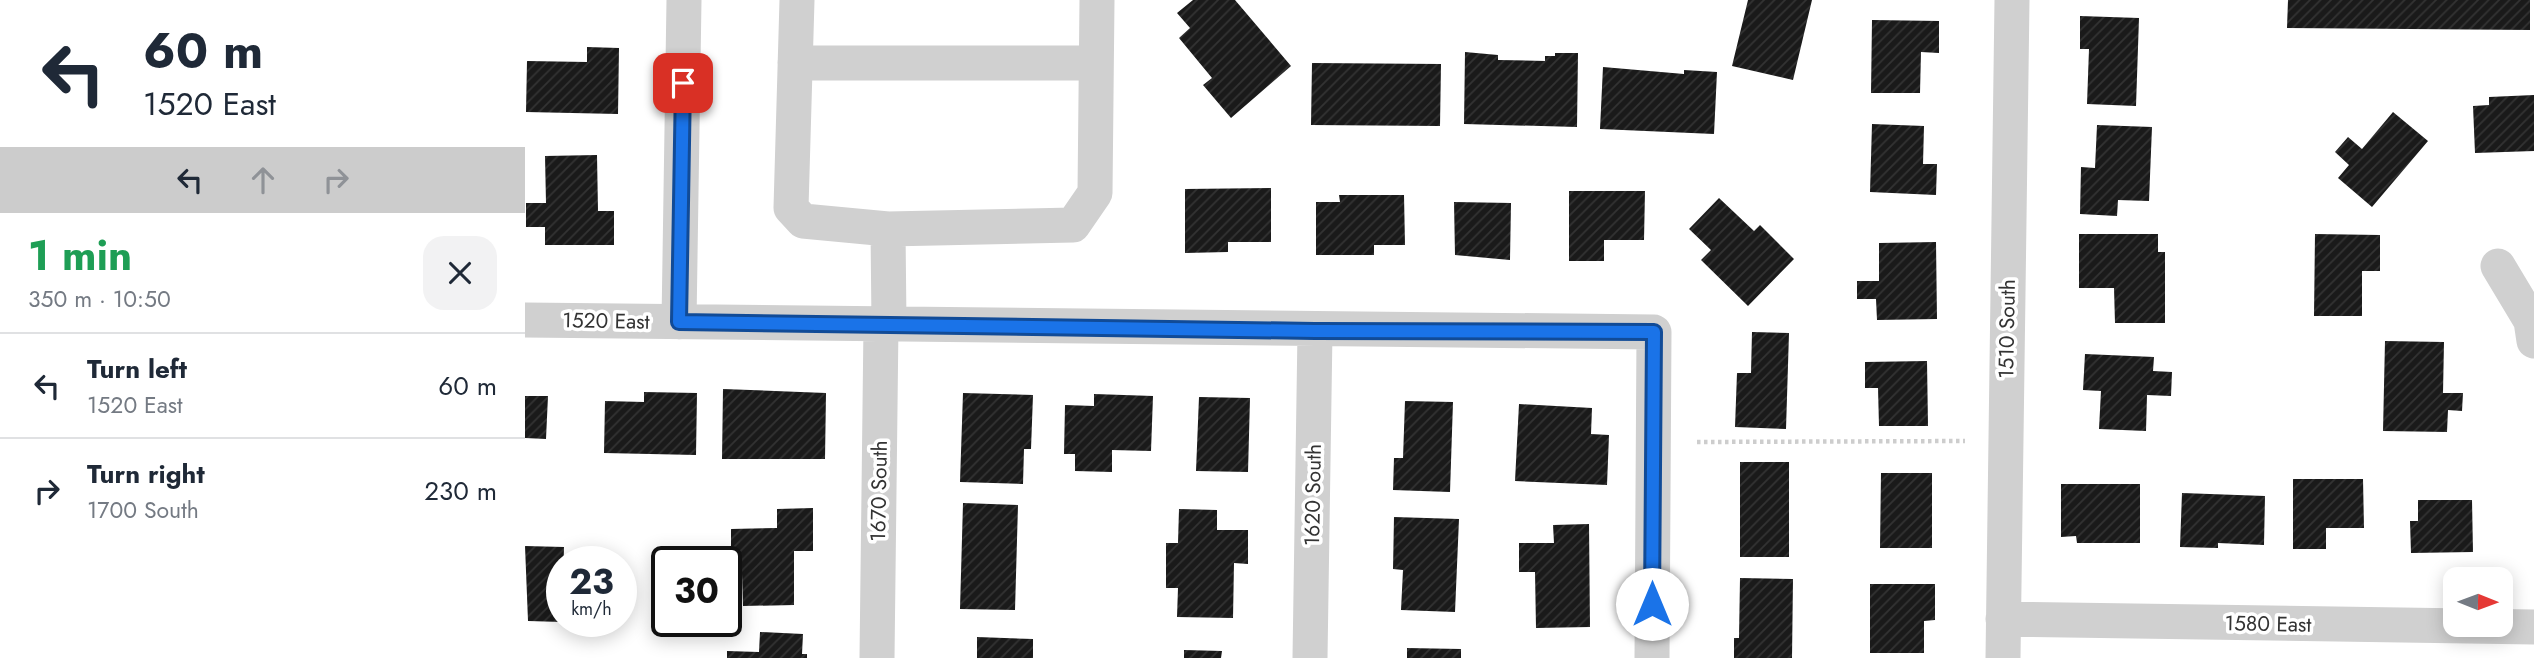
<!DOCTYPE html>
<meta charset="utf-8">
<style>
:root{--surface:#fff;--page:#f2f2f3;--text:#1f2937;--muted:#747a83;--line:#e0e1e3}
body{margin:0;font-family:Jost,sans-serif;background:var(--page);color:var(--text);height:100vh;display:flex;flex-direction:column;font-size:26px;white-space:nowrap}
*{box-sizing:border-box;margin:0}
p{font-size:23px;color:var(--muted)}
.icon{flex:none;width:38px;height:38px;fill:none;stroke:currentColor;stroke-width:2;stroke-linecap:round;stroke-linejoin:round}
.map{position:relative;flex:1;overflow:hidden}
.panel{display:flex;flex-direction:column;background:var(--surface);width:525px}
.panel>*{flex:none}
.top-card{background:#fff;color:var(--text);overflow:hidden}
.needle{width:46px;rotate:91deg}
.fabs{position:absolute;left:1918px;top:567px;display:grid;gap:14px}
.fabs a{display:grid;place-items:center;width:70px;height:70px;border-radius:14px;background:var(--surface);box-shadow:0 4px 18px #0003;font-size:35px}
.speed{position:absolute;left:21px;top:546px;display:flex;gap:14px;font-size:35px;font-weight:700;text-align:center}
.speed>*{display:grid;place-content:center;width:91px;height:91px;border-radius:50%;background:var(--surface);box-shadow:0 4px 18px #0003;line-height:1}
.speed small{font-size:18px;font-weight:400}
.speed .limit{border:4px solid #111;border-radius:10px;background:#fff;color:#111}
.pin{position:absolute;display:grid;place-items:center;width:60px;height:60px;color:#fff;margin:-30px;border-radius:14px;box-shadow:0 4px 10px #0006}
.me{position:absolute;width:77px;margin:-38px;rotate:0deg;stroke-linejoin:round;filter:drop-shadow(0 0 5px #0008)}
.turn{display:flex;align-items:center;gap:24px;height:147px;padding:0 28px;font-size:32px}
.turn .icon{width:91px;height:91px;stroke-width:2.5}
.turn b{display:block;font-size:49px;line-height:60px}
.lanes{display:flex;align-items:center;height:66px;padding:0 28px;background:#0003;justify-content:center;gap:35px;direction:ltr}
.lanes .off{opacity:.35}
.round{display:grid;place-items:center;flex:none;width:74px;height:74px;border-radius:21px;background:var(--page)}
.head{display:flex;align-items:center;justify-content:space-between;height:119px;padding:0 28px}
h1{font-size:42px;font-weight:700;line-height:52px;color:#1e9e55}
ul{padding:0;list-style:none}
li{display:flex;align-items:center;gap:21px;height:105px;padding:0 28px;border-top:2px solid var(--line)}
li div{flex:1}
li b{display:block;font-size:26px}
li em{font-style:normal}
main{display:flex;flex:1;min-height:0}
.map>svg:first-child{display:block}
</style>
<main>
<section class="panel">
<div class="top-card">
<div class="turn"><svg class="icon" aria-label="left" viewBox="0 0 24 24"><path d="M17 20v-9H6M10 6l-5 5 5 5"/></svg><div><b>60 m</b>1520 East</div></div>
<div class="lanes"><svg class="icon" aria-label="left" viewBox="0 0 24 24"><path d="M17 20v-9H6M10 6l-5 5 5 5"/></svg><svg class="icon off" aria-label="ahead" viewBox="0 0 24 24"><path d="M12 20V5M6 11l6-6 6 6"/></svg><svg class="icon off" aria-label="right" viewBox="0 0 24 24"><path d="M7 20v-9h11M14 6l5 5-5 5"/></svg></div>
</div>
<div class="head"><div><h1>1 min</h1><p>350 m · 10:50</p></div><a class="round"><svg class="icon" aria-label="close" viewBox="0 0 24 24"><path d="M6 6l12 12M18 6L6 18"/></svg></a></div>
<ul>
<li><svg class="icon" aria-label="left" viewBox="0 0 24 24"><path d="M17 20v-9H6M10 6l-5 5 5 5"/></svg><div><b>Turn left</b><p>1520 East</p></div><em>60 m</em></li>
<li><svg class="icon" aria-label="right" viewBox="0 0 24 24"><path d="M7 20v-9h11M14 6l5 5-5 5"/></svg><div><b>Turn right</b><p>1700 South</p></div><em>230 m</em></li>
</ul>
</section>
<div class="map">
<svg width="2009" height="658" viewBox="0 0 2009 658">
<defs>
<pattern id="building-hatch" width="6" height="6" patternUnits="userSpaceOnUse" patternTransform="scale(1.75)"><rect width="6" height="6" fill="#1a1a1a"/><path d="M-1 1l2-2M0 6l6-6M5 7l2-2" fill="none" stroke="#333"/></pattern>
</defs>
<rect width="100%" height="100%" fill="#fff"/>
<path fill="url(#building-hatch)" d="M668 0H710L766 66 706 118 678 85 687 78 654 38 665 28 652 13Z
M1223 0H1287L1268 80 1207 66Z
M1763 0H2005V30L1762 28Z
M1555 16 1614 18 1611 106 1562 104 1564 49H1555Z
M1347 20 1414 21V53L1396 52 1395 93H1346Z
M62 47 94 48 93 114 1 112 2 61 62 62Z
M940 52 973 55V60L1020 61V56H1030V53H1053L1052 127 939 124Z
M787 63 916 64 915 126 786 125Z
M1078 67 1159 74V70L1192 72 1189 134 1075 129Z
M2009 95V151L1950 153 1948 106 1964 105V97Z
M1868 112 1903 141 1847 207 1813 178 1824 165 1810 152 1823 137 1837 149Z
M1347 124 1399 126 1398 164H1412L1411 195 1345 192Z
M1572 125 1627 127 1624 201 1593 200 1592 216 1555 214 1556 167 1570 168Z
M72 155 73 211H89V245H20V227H1V203H21L20 156Z
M746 188V242H703V252L660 253V189Z
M1044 191H1120L1119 240H1079V261H1044Z
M814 195H879L880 245H849V255H791V202H815Z
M1194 198 1229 231 1235 225 1269 259 1223 306 1176 260 1186 250 1164 229Z
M929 202 986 203 985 260 930 255Z
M1554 234H1633V252H1640V323H1590L1589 288H1554Z
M1790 234 1855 235V271H1837V316H1789Z
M1411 242 1412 319 1352 320 1351 299H1332V281H1354V243Z
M1227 332 1264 333 1261 429 1210 427 1212 373H1226Z
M1860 341 1919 342 1918 393H1938L1937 411 1923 410 1922 432 1858 431Z
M1560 354 1629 357 1628 371 1647 372 1646 396 1622 395 1621 431 1574 429 1576 391 1558 390Z
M1402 361 1403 426H1354L1353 388H1340V362Z
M198 389 301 393 300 459H197Z
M119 392 172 393 171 455 79 453 80 401 119 402Z
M438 393 508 395 506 449H499L498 484 435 482Z
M569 394 628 396 626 451 587 450V472L550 471V454H539L540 405 569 406Z
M0 396H23L21 439 0 438Z
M674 397 725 398 723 472 671 471Z
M880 401 928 402 925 492 868 490 869 458H878Z
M994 404 1067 408 1066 434 1084 435 1082 485 990 481Z
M1215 462H1264V557H1215Z
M1356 473H1407V548H1355Z
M1768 479H1838L1839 528H1801V549H1768Z
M1536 484H1615V543H1552L1551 536 1536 537Z
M1657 493 1740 496 1739 545 1693 543V548L1655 547Z
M1893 500H1947L1948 552 1886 553 1885 521H1893Z
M438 503 493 505 490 610 435 609Z
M288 508V551H269V605L218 606 217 574H206V529L252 528V509Z
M654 509 692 510V530H723V564L709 563 708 618 652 617 653 588H641V543H653Z
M869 517 934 519 930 612 876 610 878 570 868 569Z
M1064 524 1065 627 1011 628 1010 572H994V543H1029L1028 525Z
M0 546 39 547 37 622 3 621Z
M1215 578 1268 579 1267 658H1209V638H1214Z
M1345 584H1410V620L1399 621V653H1345Z
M235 632 278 634 277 654H282V658H202V651L234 652Z
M452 637 508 639V658H452Z
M882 648 936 649V658H882Z
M659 650 697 651 696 658H659Z"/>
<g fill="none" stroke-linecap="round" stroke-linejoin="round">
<path stroke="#cdcdcd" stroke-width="4.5" stroke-dasharray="3.5 3.5" stroke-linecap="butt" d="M1172 442 1440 441"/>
<path stroke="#d0d0d0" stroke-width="35" d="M272 0 266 208 278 221 363 229
M270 63H571
M1973 266 2006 321 2009 341
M0 320 1129 332 1127 658
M154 322 159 0
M364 324 363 229 548 225 570 193 572 0
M1478 619 2009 627
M352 658 356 324
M785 658 790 331
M1478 658 1487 0"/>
</g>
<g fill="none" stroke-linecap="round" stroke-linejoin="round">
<defs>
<path id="route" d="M158 83 154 322 790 331 1129 332 1127 604"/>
</defs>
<use href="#route" stroke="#114b97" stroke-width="18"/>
<use href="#route" stroke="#1a73e8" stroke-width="12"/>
</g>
<g text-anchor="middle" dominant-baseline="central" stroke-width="7" stroke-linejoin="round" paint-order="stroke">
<g font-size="21" fill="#333" stroke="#fff">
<text transform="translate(81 321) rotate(1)">1520 East</text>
<text transform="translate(1482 329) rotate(-89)">1510 South</text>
<text transform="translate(354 491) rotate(-89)">1670 South</text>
<text transform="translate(788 495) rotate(-89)">1620 South</text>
<text transform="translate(1743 624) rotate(1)">1580 East</text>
</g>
</g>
</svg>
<div class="fabs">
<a><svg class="needle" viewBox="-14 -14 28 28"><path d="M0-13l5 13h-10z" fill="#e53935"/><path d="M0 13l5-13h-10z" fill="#747a83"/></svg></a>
</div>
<div class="speed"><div>23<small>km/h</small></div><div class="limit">30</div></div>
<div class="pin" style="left:158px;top:83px;background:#d93025"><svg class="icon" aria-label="arrive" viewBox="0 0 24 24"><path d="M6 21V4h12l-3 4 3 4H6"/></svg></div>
<svg class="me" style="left:1127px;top:604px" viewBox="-20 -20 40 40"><circle r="19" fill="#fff"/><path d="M0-13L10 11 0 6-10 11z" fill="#1a73e8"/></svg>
</div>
</main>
